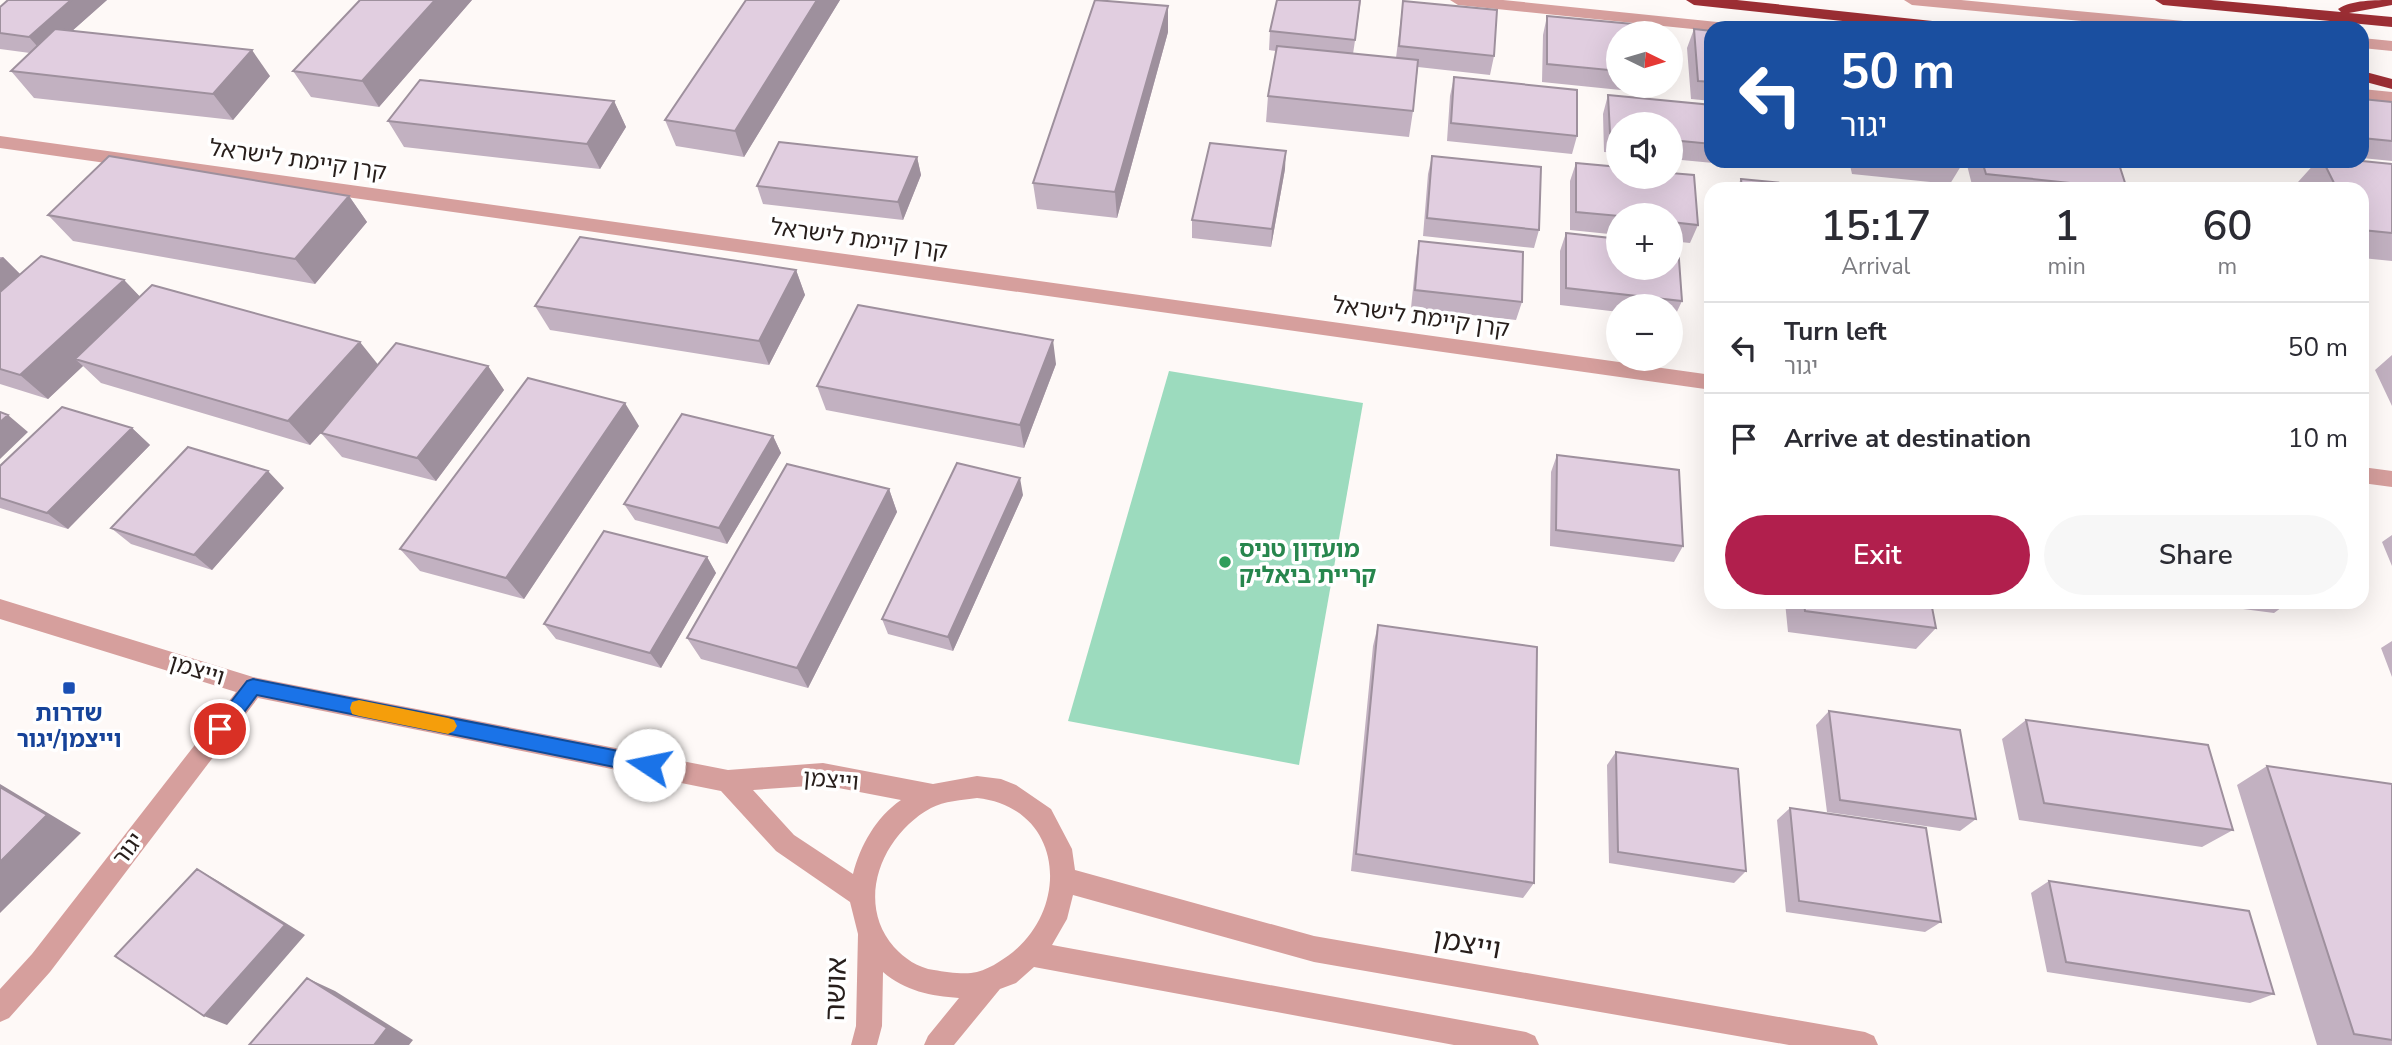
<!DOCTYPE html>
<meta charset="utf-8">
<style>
:root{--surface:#fff;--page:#f7f7f7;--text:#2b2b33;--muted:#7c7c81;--line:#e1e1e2;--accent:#b11f4d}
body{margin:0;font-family:"Nunito Sans","Noto Sans Hebrew",sans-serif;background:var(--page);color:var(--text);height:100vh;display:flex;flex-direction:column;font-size:26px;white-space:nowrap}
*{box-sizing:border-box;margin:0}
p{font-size:23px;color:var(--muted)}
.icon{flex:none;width:38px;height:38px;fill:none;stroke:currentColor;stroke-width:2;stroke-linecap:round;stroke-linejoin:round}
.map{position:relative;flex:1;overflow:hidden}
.panel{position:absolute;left:1704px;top:182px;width:665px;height:427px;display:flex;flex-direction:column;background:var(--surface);border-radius:21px;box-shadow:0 7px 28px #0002}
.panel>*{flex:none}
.top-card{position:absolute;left:1704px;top:21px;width:665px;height:147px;border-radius:21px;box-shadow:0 7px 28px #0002;background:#1a4fa0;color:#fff;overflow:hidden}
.needle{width:46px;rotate:95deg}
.tools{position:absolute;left:1606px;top:21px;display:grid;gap:14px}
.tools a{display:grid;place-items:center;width:77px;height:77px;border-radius:50%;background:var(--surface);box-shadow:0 7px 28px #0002;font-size:35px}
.pin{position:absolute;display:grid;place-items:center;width:60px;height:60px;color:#fff;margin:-30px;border:4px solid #fff;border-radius:50%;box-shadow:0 2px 7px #0007}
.me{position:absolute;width:77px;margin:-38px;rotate:281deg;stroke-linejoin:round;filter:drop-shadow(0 0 5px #0008)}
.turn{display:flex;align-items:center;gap:24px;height:147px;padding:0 21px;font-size:32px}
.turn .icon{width:91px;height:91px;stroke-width:2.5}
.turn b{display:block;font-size:49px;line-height:60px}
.eta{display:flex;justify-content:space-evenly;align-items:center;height:119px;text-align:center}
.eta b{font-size:42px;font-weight:600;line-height:49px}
.action{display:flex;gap:14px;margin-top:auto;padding:14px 21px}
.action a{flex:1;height:80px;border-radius:42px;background:var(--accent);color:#fff;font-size:28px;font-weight:600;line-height:80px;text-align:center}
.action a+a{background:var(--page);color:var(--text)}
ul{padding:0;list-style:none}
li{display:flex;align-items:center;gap:21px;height:91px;padding:0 21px;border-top:2px solid var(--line)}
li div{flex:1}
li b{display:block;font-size:26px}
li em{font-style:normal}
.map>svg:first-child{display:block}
</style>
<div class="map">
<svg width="2392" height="1045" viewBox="0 0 2392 1045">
<rect width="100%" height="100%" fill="#fef9f7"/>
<path fill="#9cdbbe" d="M1169 371 1363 403 1299 765 1068 721Z"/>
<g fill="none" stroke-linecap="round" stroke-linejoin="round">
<path fill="#d69f9d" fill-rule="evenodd" d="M1450 0H1503L1727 23 1735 28H1712V31L1458 5Z
M1904 0H1961L2205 23 2213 28H2155L1912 5Z
M2362 38 2392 41V51L2362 48Z
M2362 89 2392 92V102L2362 99Z
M0 136 1712 375V390L0 148Z
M2362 467 2392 471V487L2362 483Z
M0 599 253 677 728 770 823 763 933 784 977 776 1001 779 1016 785 1051 809 1072 849 1075 870 1314 936 1865 1032 1874 1036 1878 1045H1789L1314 962 1073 895 1067 919 1052 945 1526 1032 1535 1036 1539 1045H1454L1034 967 1016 983 1000 989 954 1045H924L928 1036 959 998C931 996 905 991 883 972L882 1026 877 1045H851L856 1026 858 934 850 902 776 851 721 791 258 698 50 972 9 1018 0 1022V989L32 954 236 692 0 619ZM823 785 901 800C876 817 860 846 853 874L794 835 753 790ZM977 798C1061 807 1072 903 1013 952 1001 961 987 971 971 973 960 974 945 972 934 970 918 968 904 958 894 947 854 901 883 834 931 808 944 801 962 800 977 798Z"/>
<path fill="#9c2e34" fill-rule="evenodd" d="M1686 0H1737L1951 23 1959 28H1907L1694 5Z
M2155 0H2211L2341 12 2338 9C2351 0 2376 0 2392 0V5L2349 13 2392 17V27L2163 5Z
M2362 71 2392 79V89L2362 81Z"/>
</g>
<path fill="#c2b1c1" d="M8 0H107L72 31 270 76 233 120 34 98 11 71 30 53 0 49V7Z
M360 0H472L379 107 311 97 293 71Z
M746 0H840L744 157 676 146 665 120Z
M1361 0 1353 54 1396 58 1403 1 1494 56 1490 75 1418 67 1413 111 1409 137 1266 122 1268 96 1276 51 1269 50 1270 31Z
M1168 6V32L1117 218 1037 209 1033 183Z
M1547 16 1619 33V86H1653L1650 93 1542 82 1543 35Z
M1694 29 1712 31V101L1691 99 1687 48Z
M1454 77 1577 136 1572 154 1447 141 1450 96Z
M1608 95 1712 105V161H1747L1745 166 1671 159V124H1619V153L1604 152 1603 114Z
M2362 99 2392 102V161L2362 158Z
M614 101 626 127 600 169 404 147 388 121Z
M1432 156 1539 230 1534 248 1423 236 1428 174Z
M917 157 921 175 903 220 763 204 757 186Z
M1849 161H1960L1961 166 1950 184 1852 174Z
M1966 161H2118L2127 189H1973Z
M2317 161H2362L2392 164V261L2362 258V189H2301L2298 182Z
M1576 163 1698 225 1690 243 1671 241V215H1619V235L1570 230V181Z
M1285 169 1271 247 1192 238V220Z
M1741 179 1832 189H1736Z
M349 196 367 222 315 284 73 241 48 215Z
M1566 233 1682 301 1674 318H1671V306H1619V312L1560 305V251Z
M1419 241 1522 302 1516 320 1411 308 1416 259Z
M0 257H3L20 274 124 280 140 297 378 365 488 366 504 390 436 481 342 457 321 433 322 432 310 445 101 383 83 366 48 399 0 384Z
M1712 258V279L1710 262Z
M796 270 805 295 769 365 550 330 535 306Z
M2392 355V406L2375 370Z
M1056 364 1024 448 826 410 817 386Z
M639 426 524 599 420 571 400 549Z
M132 428 150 445 68 529 0 508V466Z
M773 436 781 453 727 544 635 520 624 504Z
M1557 455 1683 546 1674 562 1550 546 1551 472Z
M284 488 212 570 131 544 111 528Z
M889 489 897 512 808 688 701 659 687 638Z
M1023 495 953 651 888 634 882 619Z
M2392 535V566L2382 542Z
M707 557 716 573 661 668 556 639 544 624Z
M1785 602H1931L1936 628 1916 649 1788 632Z
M2189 602H2289L2274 613Z
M1378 625 1534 883 1523 898 1351 871 1373 646Z
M2392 641V677L2381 648Z
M1829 711 1976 819 1960 831 1827 812 1816 725Z
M2026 720 2233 830 2202 847 2019 820 2002 739Z
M1616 752 1746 871 1734 883 1609 863 1607 765Z
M2267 766 2392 784V1045H2317L2237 785Z
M1790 808 1941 922 1925 932 1786 912 1777 820Z
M2049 881 2274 994 2250 1003 2047 972 2031 893Z"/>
<path fill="#9e909d" d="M71 0H107L45 55 29 37Z
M435 0H472L379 107 362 81Z
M817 0H840L744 157 735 131Z
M1168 6V32L1117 218 1115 192Z
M252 50 270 76 233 120 213 94Z
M614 101 626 127 600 169 587 144Z
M1286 151 1285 169 1271 247 1272 229Z
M917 157 921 175 903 220 898 202Z
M349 196 367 222 315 284 295 259Z
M3 257 21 275 0 294V259Z
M796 270 805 295 769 365 759 341Z
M124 280 148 305 75 359 83 366 48 399 20 375Z
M1053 340 1056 364 1024 448 1020 425Z
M360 342 380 367 310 445 288 421Z
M488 366 504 390 436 481 417 458Z
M625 403 639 426 524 599 506 578Z
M8 415 28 432 0 459V422Z
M132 428 150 445 68 529 47 513Z
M773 436 781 453 727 544 719 528Z
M268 471 284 488 212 570 194 555Z
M1020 478 1023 495 953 651 948 637Z
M889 489 897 512 808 688 797 668Z
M707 557 716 573 661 668 650 653Z
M0 784 81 833 0 913Z
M197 869 218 881 305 935 227 1025 204 1016Z
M307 978 335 991 413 1040 409 1045H374Z"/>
<path fill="#e1cee0" stroke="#9e909d" stroke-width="2" d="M8 0H71L29 37 0 33V7Z
M360 0H435L362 81 293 71Z
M746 0H817L735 131 665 120Z
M1095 0 1168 6 1115 192 1033 183Z
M1277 0H1360L1355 40 1270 31Z
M1403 1 1497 10 1494 56 1399 46Z
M1547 16 1654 26V33H1619V71L1547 64Z
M55 29 252 50 213 94 11 71Z
M1694 29 1712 31V82L1698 81Z
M1277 46 1418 60 1413 111 1268 96Z
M1454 77 1577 90V136L1451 123Z
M420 80 614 101 587 144 388 121Z
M1608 95 1712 105V144L1671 140V124H1619V134L1610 133Z
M2362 99 2392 102V141L2362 138Z
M779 142 917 157 898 202 757 186Z
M1210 143 1286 151 1272 229 1192 220Z
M109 156 349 196 295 259 48 215Z
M1432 156 1541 167 1539 230 1427 218Z
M1917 161H1960L1961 166Z
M1982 161H2118L2127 189 1986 174Z
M2323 161H2362L2392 164V233L2362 230V189H2337Z
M1576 163 1619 167V177H1671V173L1694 175 1698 225 1671 222V215H1619V216L1576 212Z
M1741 179 1832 188V189H1742Z
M1566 233 1619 239V268H1671V245L1678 246 1682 301 1566 288Z
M580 237 796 270 759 341 535 306Z
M1419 241 1523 252 1522 302 1415 290Z
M41 256 124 280 20 375 0 369V292Z
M152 285 360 342 288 421 75 359Z
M858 305 1053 340 1020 425 817 386Z
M396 343 488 366 417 458 321 433Z
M528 378 625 403 506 578 400 549Z
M62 407 132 428 47 513 0 498V466Z
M0 412 8 415 0 422Z
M682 414 773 436 719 528 624 504Z
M188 447 268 471 194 555 111 528Z
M1557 455 1679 470 1683 546 1556 530Z
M957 463 1020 478 948 637 882 619Z
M787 464 889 489 797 668 687 638Z
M604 531 707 557 650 653 544 624Z
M1804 602H1931L1936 628 1805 611Z
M1378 625 1537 647 1534 883 1356 854Z
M1829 711 1960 730 1976 819 1840 800Z
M2026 720 2208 745 2233 830 2044 803Z
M1616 752 1738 769 1746 871 1618 852Z
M2267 766 2392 784V1040L2354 1034Z
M0 787 47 815 0 862Z
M1790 808 1926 828 1941 922 1799 901Z
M197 869 285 925 204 1016 115 956Z
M2049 881 2249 911 2274 994 2066 962Z
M307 978 387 1028 374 1045H249Z"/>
<path fill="#1a73e8" stroke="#114b97" stroke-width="2" d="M253 679 649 757 655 759 658 765 655 771 649 774 257 695 227 735 220 737 214 735 212 729 214 724 247 681Z"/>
<path fill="#f59e0b" d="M359 700 448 718 454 720 457 726 454 731 448 734 359 716 352 714 350 708 352 702Z"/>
<circle fill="#2e9e5b" stroke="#fff" stroke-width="2.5" cx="1225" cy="562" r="7"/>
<rect fill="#1a4fb4" stroke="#fff" stroke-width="2.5" x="62" y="681" width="14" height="14" rx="3.5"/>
<g text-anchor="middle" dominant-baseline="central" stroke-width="7" stroke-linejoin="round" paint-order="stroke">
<g font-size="23" fill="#271e1b" stroke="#fff">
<text transform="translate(298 160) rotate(8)">קרן קיימת לישראל</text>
<text transform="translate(859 239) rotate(8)">קרן קיימת לישראל</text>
<text transform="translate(1421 317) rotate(8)">קרן קיימת לישראל</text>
<text transform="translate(197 670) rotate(17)">וייצמן</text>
<text transform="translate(831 780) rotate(5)">וייצמן</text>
<text transform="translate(128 849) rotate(-53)">יגור</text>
</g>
<g font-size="23" font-weight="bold" fill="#27864d" stroke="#fff" text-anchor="start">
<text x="1239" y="549">מועדון טניס<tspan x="1239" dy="26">קריית ביאליק</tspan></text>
</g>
<g font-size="23" font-weight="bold" fill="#164399" stroke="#fff">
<text x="69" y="713">שדרות<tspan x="69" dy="26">וייצמן/יגור</tspan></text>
</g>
<g font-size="28" fill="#271e1b" stroke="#fff">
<text transform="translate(1467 944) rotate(10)">וייצמן</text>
<text transform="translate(836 989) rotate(-88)">אושה</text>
</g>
</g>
</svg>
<div class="tools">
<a><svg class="needle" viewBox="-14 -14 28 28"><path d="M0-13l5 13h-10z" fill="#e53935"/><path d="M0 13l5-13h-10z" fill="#7c7c81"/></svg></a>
<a><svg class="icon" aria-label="sound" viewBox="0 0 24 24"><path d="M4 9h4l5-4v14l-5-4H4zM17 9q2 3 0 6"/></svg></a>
<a>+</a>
<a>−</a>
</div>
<div class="pin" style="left:220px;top:729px;background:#d93025"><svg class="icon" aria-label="arrive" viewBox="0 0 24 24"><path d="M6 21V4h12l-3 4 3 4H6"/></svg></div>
<svg class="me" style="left:649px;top:765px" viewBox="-20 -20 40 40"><circle r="19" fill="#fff"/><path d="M0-13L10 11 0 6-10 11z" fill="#1a73e8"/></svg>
<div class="top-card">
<div class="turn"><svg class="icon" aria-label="left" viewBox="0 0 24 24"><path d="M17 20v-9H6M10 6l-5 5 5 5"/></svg><div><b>50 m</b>יגור</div></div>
</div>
<section class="panel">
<div class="eta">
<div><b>15:17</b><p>Arrival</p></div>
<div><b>1</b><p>min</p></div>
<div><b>60</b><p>m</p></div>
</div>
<ul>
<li><svg class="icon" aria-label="left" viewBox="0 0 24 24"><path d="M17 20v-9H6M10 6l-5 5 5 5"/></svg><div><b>Turn left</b><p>יגור</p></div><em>50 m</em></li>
<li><svg class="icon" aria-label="arrive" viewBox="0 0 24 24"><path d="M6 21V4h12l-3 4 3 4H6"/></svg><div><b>Arrive at destination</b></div><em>10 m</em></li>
</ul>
<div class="action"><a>Exit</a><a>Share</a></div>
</section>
</div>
